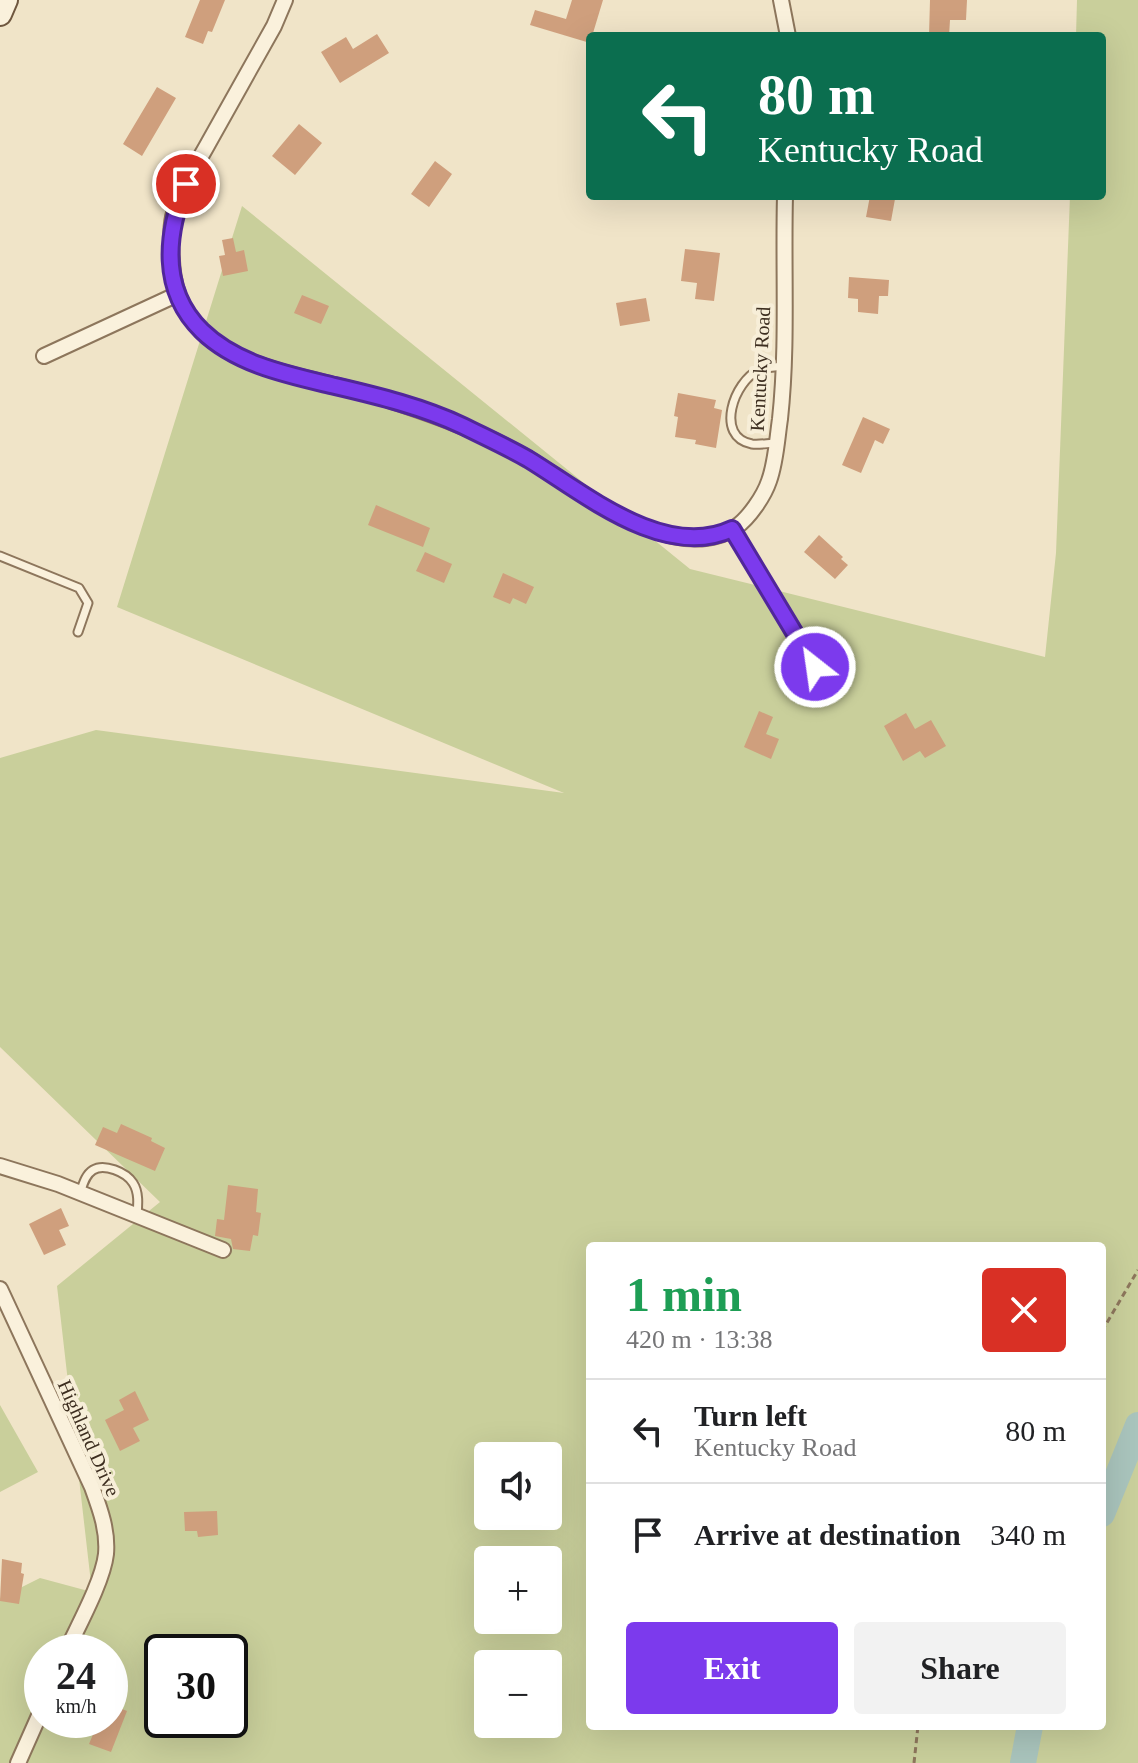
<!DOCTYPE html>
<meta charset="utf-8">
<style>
:root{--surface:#fff;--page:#f2f2f2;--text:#202124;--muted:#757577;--line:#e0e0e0;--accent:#7c3aed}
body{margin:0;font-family:Georgia,serif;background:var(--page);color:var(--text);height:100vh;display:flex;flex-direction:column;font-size:30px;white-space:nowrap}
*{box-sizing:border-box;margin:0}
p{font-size:26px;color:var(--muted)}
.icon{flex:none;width:44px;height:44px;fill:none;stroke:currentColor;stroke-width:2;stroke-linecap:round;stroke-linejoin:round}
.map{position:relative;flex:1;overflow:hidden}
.panel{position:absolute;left:586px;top:1242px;width:520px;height:488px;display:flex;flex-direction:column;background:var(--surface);border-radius:8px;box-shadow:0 8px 32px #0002}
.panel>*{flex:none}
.banner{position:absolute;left:586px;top:32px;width:520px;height:168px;border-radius:8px;box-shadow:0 8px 32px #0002;background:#0b6e4f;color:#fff;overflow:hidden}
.tools{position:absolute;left:474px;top:1442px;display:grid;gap:16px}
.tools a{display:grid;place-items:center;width:88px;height:88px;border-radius:8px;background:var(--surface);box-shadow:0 8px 32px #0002;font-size:40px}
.speed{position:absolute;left:24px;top:1634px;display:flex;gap:16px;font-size:40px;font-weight:700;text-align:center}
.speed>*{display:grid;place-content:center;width:104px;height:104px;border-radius:50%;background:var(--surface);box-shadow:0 8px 32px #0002;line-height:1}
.speed small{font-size:20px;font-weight:400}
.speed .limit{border:4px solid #111;border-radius:12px;background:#fff;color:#111}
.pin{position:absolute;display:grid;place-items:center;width:68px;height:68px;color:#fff;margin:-34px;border:4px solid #fff;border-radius:50%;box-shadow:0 2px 8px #0007}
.me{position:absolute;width:88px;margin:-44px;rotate:330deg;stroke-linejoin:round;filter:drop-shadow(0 0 6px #0008)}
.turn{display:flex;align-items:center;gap:28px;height:168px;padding:0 40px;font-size:36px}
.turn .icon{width:104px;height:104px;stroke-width:2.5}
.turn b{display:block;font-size:56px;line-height:68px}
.round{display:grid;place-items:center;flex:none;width:84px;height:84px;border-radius:8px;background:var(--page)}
.overview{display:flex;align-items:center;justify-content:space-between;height:136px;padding:0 40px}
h1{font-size:48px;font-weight:600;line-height:60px;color:#1e9e55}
.button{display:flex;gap:16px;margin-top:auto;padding:16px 40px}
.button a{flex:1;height:92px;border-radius:8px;background:var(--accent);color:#fff;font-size:32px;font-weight:600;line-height:92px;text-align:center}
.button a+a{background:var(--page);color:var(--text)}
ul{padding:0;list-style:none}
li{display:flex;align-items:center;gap:24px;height:104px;padding:0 40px;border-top:2px solid var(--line)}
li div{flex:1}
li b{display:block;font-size:30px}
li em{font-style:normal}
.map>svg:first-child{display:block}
</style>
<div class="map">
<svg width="1138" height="1763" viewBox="0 0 1138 1763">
<rect width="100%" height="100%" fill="#f0e4c8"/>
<path fill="#c9cf9b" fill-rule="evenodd" d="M1077 0H1138V1763H0V1598L40 1578 92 1592 57 1286 160 1202 0 1047V758L96 730 564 793 117 607 242 206 690 569 1045 657 1056 553 1070 196H1102V36H1076ZM590 1246H1102V1726H590ZM488 1456H548V1516H488ZM488 1560H548V1620H488ZM42 1652H110V1720H42ZM162 1652H230V1720H162ZM488 1664H548V1724H488Z
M0 1405 38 1472 0 1492Z"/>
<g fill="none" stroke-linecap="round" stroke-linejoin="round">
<path stroke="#a9c4bc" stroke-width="26" d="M1102 1514 1138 1425
M1023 1763 1030 1726"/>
</g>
<path fill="#cf9f7d" d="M200 0H225L212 32 208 31 203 44 185 37Z
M572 0H603L590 43 530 25 535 10 566 19Z
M930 0H967L966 20H950L949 36H929Z
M377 34 389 53 340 83 321 52 346 37 353 49Z
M157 87 176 98 142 156 123 144Z
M299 124 322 143 295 175 272 156Z
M435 161 452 174 429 207 411 194Z
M870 196 895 199 891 221 866 217Z
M233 238 236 252 244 250 248 271 223 276 219 256 225 255 222 240Z
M685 249 720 253 714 301 695 299 697 283 681 281Z
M849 277 889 280 888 296H879L878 314 858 312V299L848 298Z
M302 295 329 306 321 324 294 313Z
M646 298 650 321 620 326 616 303Z
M678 393 716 400 714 408 722 410 716 448 695 444 696 440 675 437 678 417 674 416Z
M863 417 890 429 883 444 875 440 861 473 842 465Z
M376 505 430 528 423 547 368 525Z
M819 535 843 557 841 559 848 565 835 579 804 552Z
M425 552 452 564 444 583 416 571Z
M503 573 534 587 526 604 513 598 510 604 493 597Z
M759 711 773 717 766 734 779 739 771 759 744 747Z
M906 713 915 729 931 720 946 746 925 758 920 751 903 761 884 726Z
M121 1124 152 1138 151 1141 165 1148 155 1171 95 1145 103 1127 117 1133Z
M228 1185 258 1189 256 1212 261 1213 258 1236 253 1235 250 1251 233 1249 231 1239 215 1236 217 1219 224 1220Z
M61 1208 69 1226 59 1230 66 1245 44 1255 29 1224Z
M135 1391 149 1420 133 1428 140 1441 120 1451 105 1420 124 1410 119 1400Z
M217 1511 218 1535 198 1537 197 1531H185L184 1512Z
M2 1559 22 1563 21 1573 24 1574 19 1604 0 1601Z
M110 1704 127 1711 111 1752 89 1744 99 1720H110Z"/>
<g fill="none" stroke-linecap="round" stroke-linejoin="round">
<defs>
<path id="lane" d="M777 443C769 443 759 445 752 444 714 437 734 381 759 370 766 367 776 367 783 366
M0 556 79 588 88 603 78 632
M80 1193C83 1185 85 1175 93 1170 104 1163 126 1172 133 1183 139 1192 138 1204 137 1215"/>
<path id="street" d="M285 0 274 26C252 65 231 103 209 142 196 166 179 190 173 217 170 231 171 247 172 261 177 368 298 372 376 396 429 413 481 431 529 459 580 490 675 568 736 527 749 518 764 496 769 481 776 462 777 439 780 419 788 345 783 270 785 196
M781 0 788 36
M44 356 178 294
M732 529 815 667
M0 1166 58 1184 223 1250
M0 1289 92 1487C100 1509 108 1530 106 1554 103 1581 78 1626 66 1652
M18 1763 42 1709"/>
<path id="secondary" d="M0 14 6 0"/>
</defs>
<use href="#lane" stroke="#8d765c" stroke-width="11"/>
<use href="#street" stroke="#8d765c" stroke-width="18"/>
<use href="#secondary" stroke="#6f573f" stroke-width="26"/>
<path stroke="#8d765c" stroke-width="3" stroke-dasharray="6 4" stroke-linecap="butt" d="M1102 1331 1138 1270
M914 1763 918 1726"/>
<use href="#lane" stroke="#faf1dc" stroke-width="7"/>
<use href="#street" stroke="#faf1dc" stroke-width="14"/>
<use href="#secondary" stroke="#faf1dc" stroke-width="22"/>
</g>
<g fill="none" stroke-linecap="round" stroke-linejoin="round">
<defs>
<path id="route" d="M186 184C166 234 160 290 202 331 237 365 289 375 335 386 378 396 423 407 463 426 485 437 507 447 528 459 584 493 664 561 732 529L815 667"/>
</defs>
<use href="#route" stroke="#51269a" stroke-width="20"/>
<use href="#route" stroke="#7c3aed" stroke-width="14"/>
</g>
<g text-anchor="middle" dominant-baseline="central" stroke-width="8" stroke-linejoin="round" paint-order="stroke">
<g font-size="20" fill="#3d2e20" stroke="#f7eed8">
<text transform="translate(760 369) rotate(-87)">Kentucky Road</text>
<text transform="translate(89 1438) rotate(66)">Highland Drive</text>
</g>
</g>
</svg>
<div class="tools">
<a><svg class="icon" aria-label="sound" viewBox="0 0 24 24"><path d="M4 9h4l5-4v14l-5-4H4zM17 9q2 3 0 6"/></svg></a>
<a>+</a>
<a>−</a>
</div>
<div class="speed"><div>24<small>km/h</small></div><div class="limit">30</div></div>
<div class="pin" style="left:186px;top:184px;background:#d93025"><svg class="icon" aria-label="arrive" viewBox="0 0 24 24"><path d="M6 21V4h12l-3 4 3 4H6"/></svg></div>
<svg class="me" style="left:815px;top:667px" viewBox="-20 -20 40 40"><circle r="17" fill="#7c3aed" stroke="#fff" stroke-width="3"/><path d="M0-11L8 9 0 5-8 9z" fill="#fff"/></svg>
<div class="banner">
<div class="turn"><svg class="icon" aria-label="left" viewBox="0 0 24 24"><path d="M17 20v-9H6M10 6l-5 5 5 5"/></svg><div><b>80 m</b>Kentucky Road</div></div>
</div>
<section class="panel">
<div class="overview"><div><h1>1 min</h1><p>420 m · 13:38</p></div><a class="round" style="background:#d93025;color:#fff"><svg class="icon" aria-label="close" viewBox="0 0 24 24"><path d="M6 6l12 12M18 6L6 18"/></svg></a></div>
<ul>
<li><svg class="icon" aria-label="left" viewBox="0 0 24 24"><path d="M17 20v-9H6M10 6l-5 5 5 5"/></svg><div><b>Turn left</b><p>Kentucky Road</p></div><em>80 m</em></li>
<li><svg class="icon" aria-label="arrive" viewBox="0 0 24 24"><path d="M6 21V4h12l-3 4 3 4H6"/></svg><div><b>Arrive at destination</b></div><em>340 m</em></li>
</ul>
<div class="button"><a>Exit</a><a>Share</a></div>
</section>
</div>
